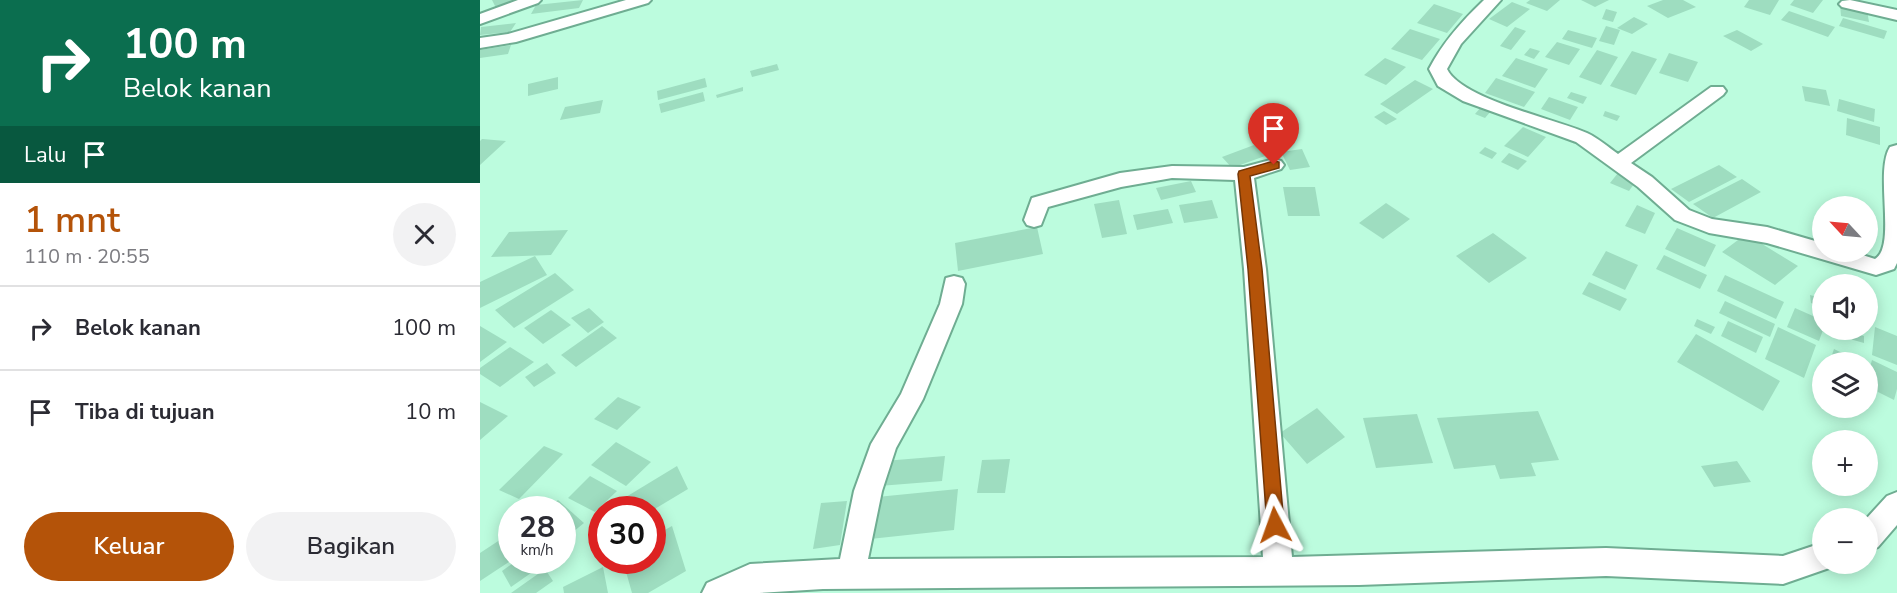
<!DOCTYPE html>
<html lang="id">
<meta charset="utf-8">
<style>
:root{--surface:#fff;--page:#f2f2f3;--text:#2b2b33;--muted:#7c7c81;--line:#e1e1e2;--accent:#b45309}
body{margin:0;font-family:"Nunito Sans",sans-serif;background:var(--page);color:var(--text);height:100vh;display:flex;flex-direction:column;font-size:22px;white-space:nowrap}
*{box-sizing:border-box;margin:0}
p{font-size:20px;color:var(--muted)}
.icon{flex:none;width:33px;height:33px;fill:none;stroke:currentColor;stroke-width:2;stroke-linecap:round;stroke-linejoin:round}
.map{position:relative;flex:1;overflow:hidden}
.panel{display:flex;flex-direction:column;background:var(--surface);width:480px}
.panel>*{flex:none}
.hud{background:#0b6e4f;color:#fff;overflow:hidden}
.needle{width:39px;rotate:296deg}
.fabs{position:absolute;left:1332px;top:196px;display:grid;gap:12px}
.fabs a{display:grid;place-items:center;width:66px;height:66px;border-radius:50%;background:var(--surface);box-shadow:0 3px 15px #0003;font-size:30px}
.speed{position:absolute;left:18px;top:496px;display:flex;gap:12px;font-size:30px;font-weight:700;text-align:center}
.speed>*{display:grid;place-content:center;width:78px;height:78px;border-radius:50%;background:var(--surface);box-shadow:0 3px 15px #0003;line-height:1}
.speed small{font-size:15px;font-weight:400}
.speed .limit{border:9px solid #d22;background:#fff;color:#111}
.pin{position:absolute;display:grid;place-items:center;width:51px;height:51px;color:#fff;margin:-62px -26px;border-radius:50% 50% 50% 0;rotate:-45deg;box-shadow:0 0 6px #0007}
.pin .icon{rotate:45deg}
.me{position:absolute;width:66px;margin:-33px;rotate:356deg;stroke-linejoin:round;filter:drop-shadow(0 0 4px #0008)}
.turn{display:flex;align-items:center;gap:21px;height:126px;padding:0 24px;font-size:27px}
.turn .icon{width:78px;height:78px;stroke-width:2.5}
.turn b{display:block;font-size:42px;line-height:51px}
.then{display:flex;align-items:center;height:57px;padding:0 24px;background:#0003;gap:12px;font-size:22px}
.round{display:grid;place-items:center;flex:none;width:63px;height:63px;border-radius:32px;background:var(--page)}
.headline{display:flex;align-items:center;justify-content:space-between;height:102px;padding:0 24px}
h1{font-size:36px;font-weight:600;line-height:45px;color:var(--accent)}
.cta{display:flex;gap:12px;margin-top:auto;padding:12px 24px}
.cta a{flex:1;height:69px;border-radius:36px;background:var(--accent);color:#fff;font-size:24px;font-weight:600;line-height:69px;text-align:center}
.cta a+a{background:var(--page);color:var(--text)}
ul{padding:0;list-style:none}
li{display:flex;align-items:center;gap:18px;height:84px;padding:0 24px;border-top:2px solid var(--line)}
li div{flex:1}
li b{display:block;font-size:22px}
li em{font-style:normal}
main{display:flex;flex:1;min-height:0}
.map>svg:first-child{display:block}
</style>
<main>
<section class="panel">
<div class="hud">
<div class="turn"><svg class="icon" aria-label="right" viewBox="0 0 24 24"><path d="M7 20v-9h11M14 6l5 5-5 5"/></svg><div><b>100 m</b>Belok kanan</div></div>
<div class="then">Lalu<svg class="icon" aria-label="arrive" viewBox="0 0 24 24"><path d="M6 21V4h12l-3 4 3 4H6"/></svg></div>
</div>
<div class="headline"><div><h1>1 mnt</h1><p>110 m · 20:55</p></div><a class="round"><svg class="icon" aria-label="close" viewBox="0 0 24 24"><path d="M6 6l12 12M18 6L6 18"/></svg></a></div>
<ul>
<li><svg class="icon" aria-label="right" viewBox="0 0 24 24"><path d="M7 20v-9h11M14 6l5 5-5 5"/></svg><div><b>Belok kanan</b></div><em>100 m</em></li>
<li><svg class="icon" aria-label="arrive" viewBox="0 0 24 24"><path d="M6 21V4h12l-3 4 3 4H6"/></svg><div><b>Tiba di tujuan</b></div><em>10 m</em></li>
</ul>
<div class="cta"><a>Keluar</a><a>Bagikan</a></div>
</section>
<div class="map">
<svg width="1417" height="593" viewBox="0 0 1417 593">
<rect width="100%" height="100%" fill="#bcfcde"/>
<path fill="#9eddc0" d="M12 0H34L35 2 16 8Z
M103 0 99 8 51 14 56 5Z
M1050 0H1080L1067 11 1046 3Z
M1101 0H1129L1115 7Z
M1183 0H1203L1216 7 1188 18 1167 6Z
M1269 0H1299L1290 15 1264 7Z
M1314 0H1343L1333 13 1310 5Z
M1032 2 1050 9 1027 27 1009 19Z
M954 4 983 14 967 33 937 23Z
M1360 4 1387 10 1389 22 1361 16Z
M1126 9 1137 12 1133 22 1122 19Z
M1309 11 1355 27 1348 37 1301 20Z
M1154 17 1168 24 1152 34 1137 28Z
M1363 18 1407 31 1404 39 1359 26Z
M36 23 30 32 0 35 1 27Z
M1126 26 1140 30 1134 45 1119 41Z
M1035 27 1046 31 1031 50 1020 46Z
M930 29 960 39 942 60 911 49Z
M1088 30 1117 38 1112 48 1082 39Z
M1257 30 1283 44 1271 51 1243 36Z
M1077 42 1100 49 1089 65 1065 57Z
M31 45 28 54 0 58V50Z
M1050 48 1060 51 1054 59 1044 55Z
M1117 50 1138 57 1121 85 1099 77Z
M1152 51 1177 59 1156 95 1130 86Z
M1189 53 1218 62 1208 82 1179 73Z
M905 58 926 67 906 85 884 75Z
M1036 58 1068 69 1055 88 1022 76Z
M297 64 299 70 272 77 270 71Z
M78 77V89L48 96V84Z
M225 78 227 87 178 100 177 91Z
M1016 78 1055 92 1044 107 1005 93Z
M935 80 953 89 917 114 900 104Z
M1322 86 1346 90 1350 106 1325 101Z
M263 87V91L237 98 236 95Z
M223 92 225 101 181 113 179 104Z
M1091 92 1107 97 1103 104 1087 98Z
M1069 97 1098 107 1090 120 1061 109Z
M1359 99 1395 109 1394 122 1357 111Z
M123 100 120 113 80 120 85 107Z
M1001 107 1011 111 1005 118 995 114Z
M904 111 917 119 906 125 894 117Z
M1125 111 1140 116 1137 121 1123 116Z
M1367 118 1400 127V145L1366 135Z
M1043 127 1066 137 1048 157 1024 146Z
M2 139 26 141 0 165V141Z
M774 145 785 156 752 168 742 157Z
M1005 147 1017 153 1012 159 999 153Z
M822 149 830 167 810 170 801 152Z
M1029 153 1047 161 1038 170 1021 162Z
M1239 165 1257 177 1209 202 1191 189Z
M1138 173 1156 181 1149 191 1130 183Z
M1262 179 1281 192 1233 218 1213 204Z
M711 181 716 192 681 200 676 188Z
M803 187H835L840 216H808Z
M639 200 647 234 622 238 614 204Z
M732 200 738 218 704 223 699 205Z
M906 203 930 219 903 239 879 223Z
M1157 205 1175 213 1165 234 1145 226Z
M688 209 693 223 657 230 653 215Z
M557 227 563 254 478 271 475 243Z
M1197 228 1236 245 1225 267 1185 249Z
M88 230 71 255 11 257 29 232Z
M1013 233 1047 258 1009 283 976 256Z
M1266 234 1318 266 1295 285 1242 252Z
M1126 251 1158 265 1145 290 1112 275Z
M1184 255 1227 275 1220 289 1176 269Z
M55 256 67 275 0 308V282Z
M75 273 94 290 34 328 15 310Z
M1245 275 1304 302 1296 319 1237 291Z
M1109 282 1147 299 1140 311 1102 294Z
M1330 295 1341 298 1342 307 1331 303Z
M1245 301 1295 324 1290 337 1239 313Z
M109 308 124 322 108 333 91 318Z
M1315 308 1342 320 1343 330 1339 341 1307 327Z
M71 310 91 325 63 344 44 328Z
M1217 319 1235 327 1231 334 1214 326Z
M1248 321 1283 337 1276 353 1241 336Z
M0 326 27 342 0 362Z
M122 326 137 338 96 367 81 355Z
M1298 327 1336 345 1324 378 1285 359Z
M1395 327 1417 336V365L1392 355Z
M1359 330 1384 336V343L1359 336Z
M1216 334 1300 381 1283 411 1197 362Z
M30 347 54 362 20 387 0 374V368Z
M1354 349 1377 360 1376 363H1349Z
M1392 360 1417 372V389L1414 400 1388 387V374Z
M67 363 76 373 54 387 45 377Z
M138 397 161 407 137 430 114 419Z
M0 402 28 416 0 440Z
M837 408 865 437 827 464 800 433Z
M1058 411 1079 460 1051 463 1056 476 1020 479 1015 465 974 469 957 418Z
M937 414 953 463 896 468 883 418Z
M136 442 171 462 146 486 111 465Z
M64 446 83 454 39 499 19 490Z
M465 456 462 481 399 486 404 461Z
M530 459 525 493H497L502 460Z
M1257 461 1271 482 1234 487 1221 466Z
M197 466 208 489 173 510H139L136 503Z
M110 476 137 491 115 512 88 498Z
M478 489 474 530 390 539 397 497Z
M78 500 104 523 82 541V510H65Z
M367 501 360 545 333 549 341 503Z
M192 526 206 571 168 593H152L143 561H172V537Z
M32 532V560L0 581V553Z
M36 561H59L61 566 31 587 22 571Z
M123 567 128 593H84L83 587Z
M65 569 73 581 56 593H31Z"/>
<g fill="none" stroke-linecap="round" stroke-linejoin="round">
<defs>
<path id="street" d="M38 0H61L58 3 0 24V14Z
M146 0H171L168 3 36 42 0 48V38L28 34Z
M1004 0H1021L981 44 967 69C981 99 1075 119 1107 133 1118 138 1128 147 1138 154L1231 87H1243L1246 91 1243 95 1151 163 1172 177 1209 210 1232 219 1287 227 1342 243V252H1373L1395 259C1417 246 1394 172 1410 147L1417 145V263L1414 269 1396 275 1287 243 1229 233 1195 220 1158 187 1096 142 983 101 958 86 949 69C963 42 982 21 1004 0Z
M1370 0 1417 10V20L1362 7 1359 4 1362 1Z
M794 159 801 161 804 165 801 169 774 178 786 269 812 557 1126 548 1303 556 1342 543V564H1353L1352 567 1303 584 1126 576 879 585 343 589 279 593H222L227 583 270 564 360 559 374 491 391 444 421 394 460 304 466 278 474 276 482 278 485 284 482 304 443 399 416 448 402 491 388 559 783 557 764 269 755 180 692 178 641 187 568 207 561 225 554 227 547 225 544 220 552 198 640 173 692 166 764 167Z
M1417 492V525L1398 547 1388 550 1386 519 1407 496Z"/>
</defs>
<use href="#street" stroke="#6fad92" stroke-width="4"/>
<use href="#street" fill="#fff" fill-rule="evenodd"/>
</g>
<path fill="#b45309" stroke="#753606" stroke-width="1.5" d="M794 161 799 162V168L770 176 782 269 804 525 801 531 795 533 789 531 787 525 768 269 758 174 759 171Z"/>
</svg>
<div class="fabs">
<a><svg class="needle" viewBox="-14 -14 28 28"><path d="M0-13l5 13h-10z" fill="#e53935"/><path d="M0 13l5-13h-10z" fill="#7c7c81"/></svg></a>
<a><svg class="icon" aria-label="sound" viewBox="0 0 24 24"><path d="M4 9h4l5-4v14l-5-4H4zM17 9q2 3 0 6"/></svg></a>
<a><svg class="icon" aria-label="layers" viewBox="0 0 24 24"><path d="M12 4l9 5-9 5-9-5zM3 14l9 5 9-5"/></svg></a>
<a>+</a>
<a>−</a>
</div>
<div class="speed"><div>28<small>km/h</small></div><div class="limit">30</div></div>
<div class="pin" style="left:794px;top:165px;background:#d93025"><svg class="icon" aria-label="arrive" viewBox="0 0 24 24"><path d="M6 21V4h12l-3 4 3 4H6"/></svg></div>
<svg class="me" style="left:795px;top:525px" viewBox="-20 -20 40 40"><path d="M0-17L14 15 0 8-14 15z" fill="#b45309" stroke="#fff" stroke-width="4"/></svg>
</div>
</main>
